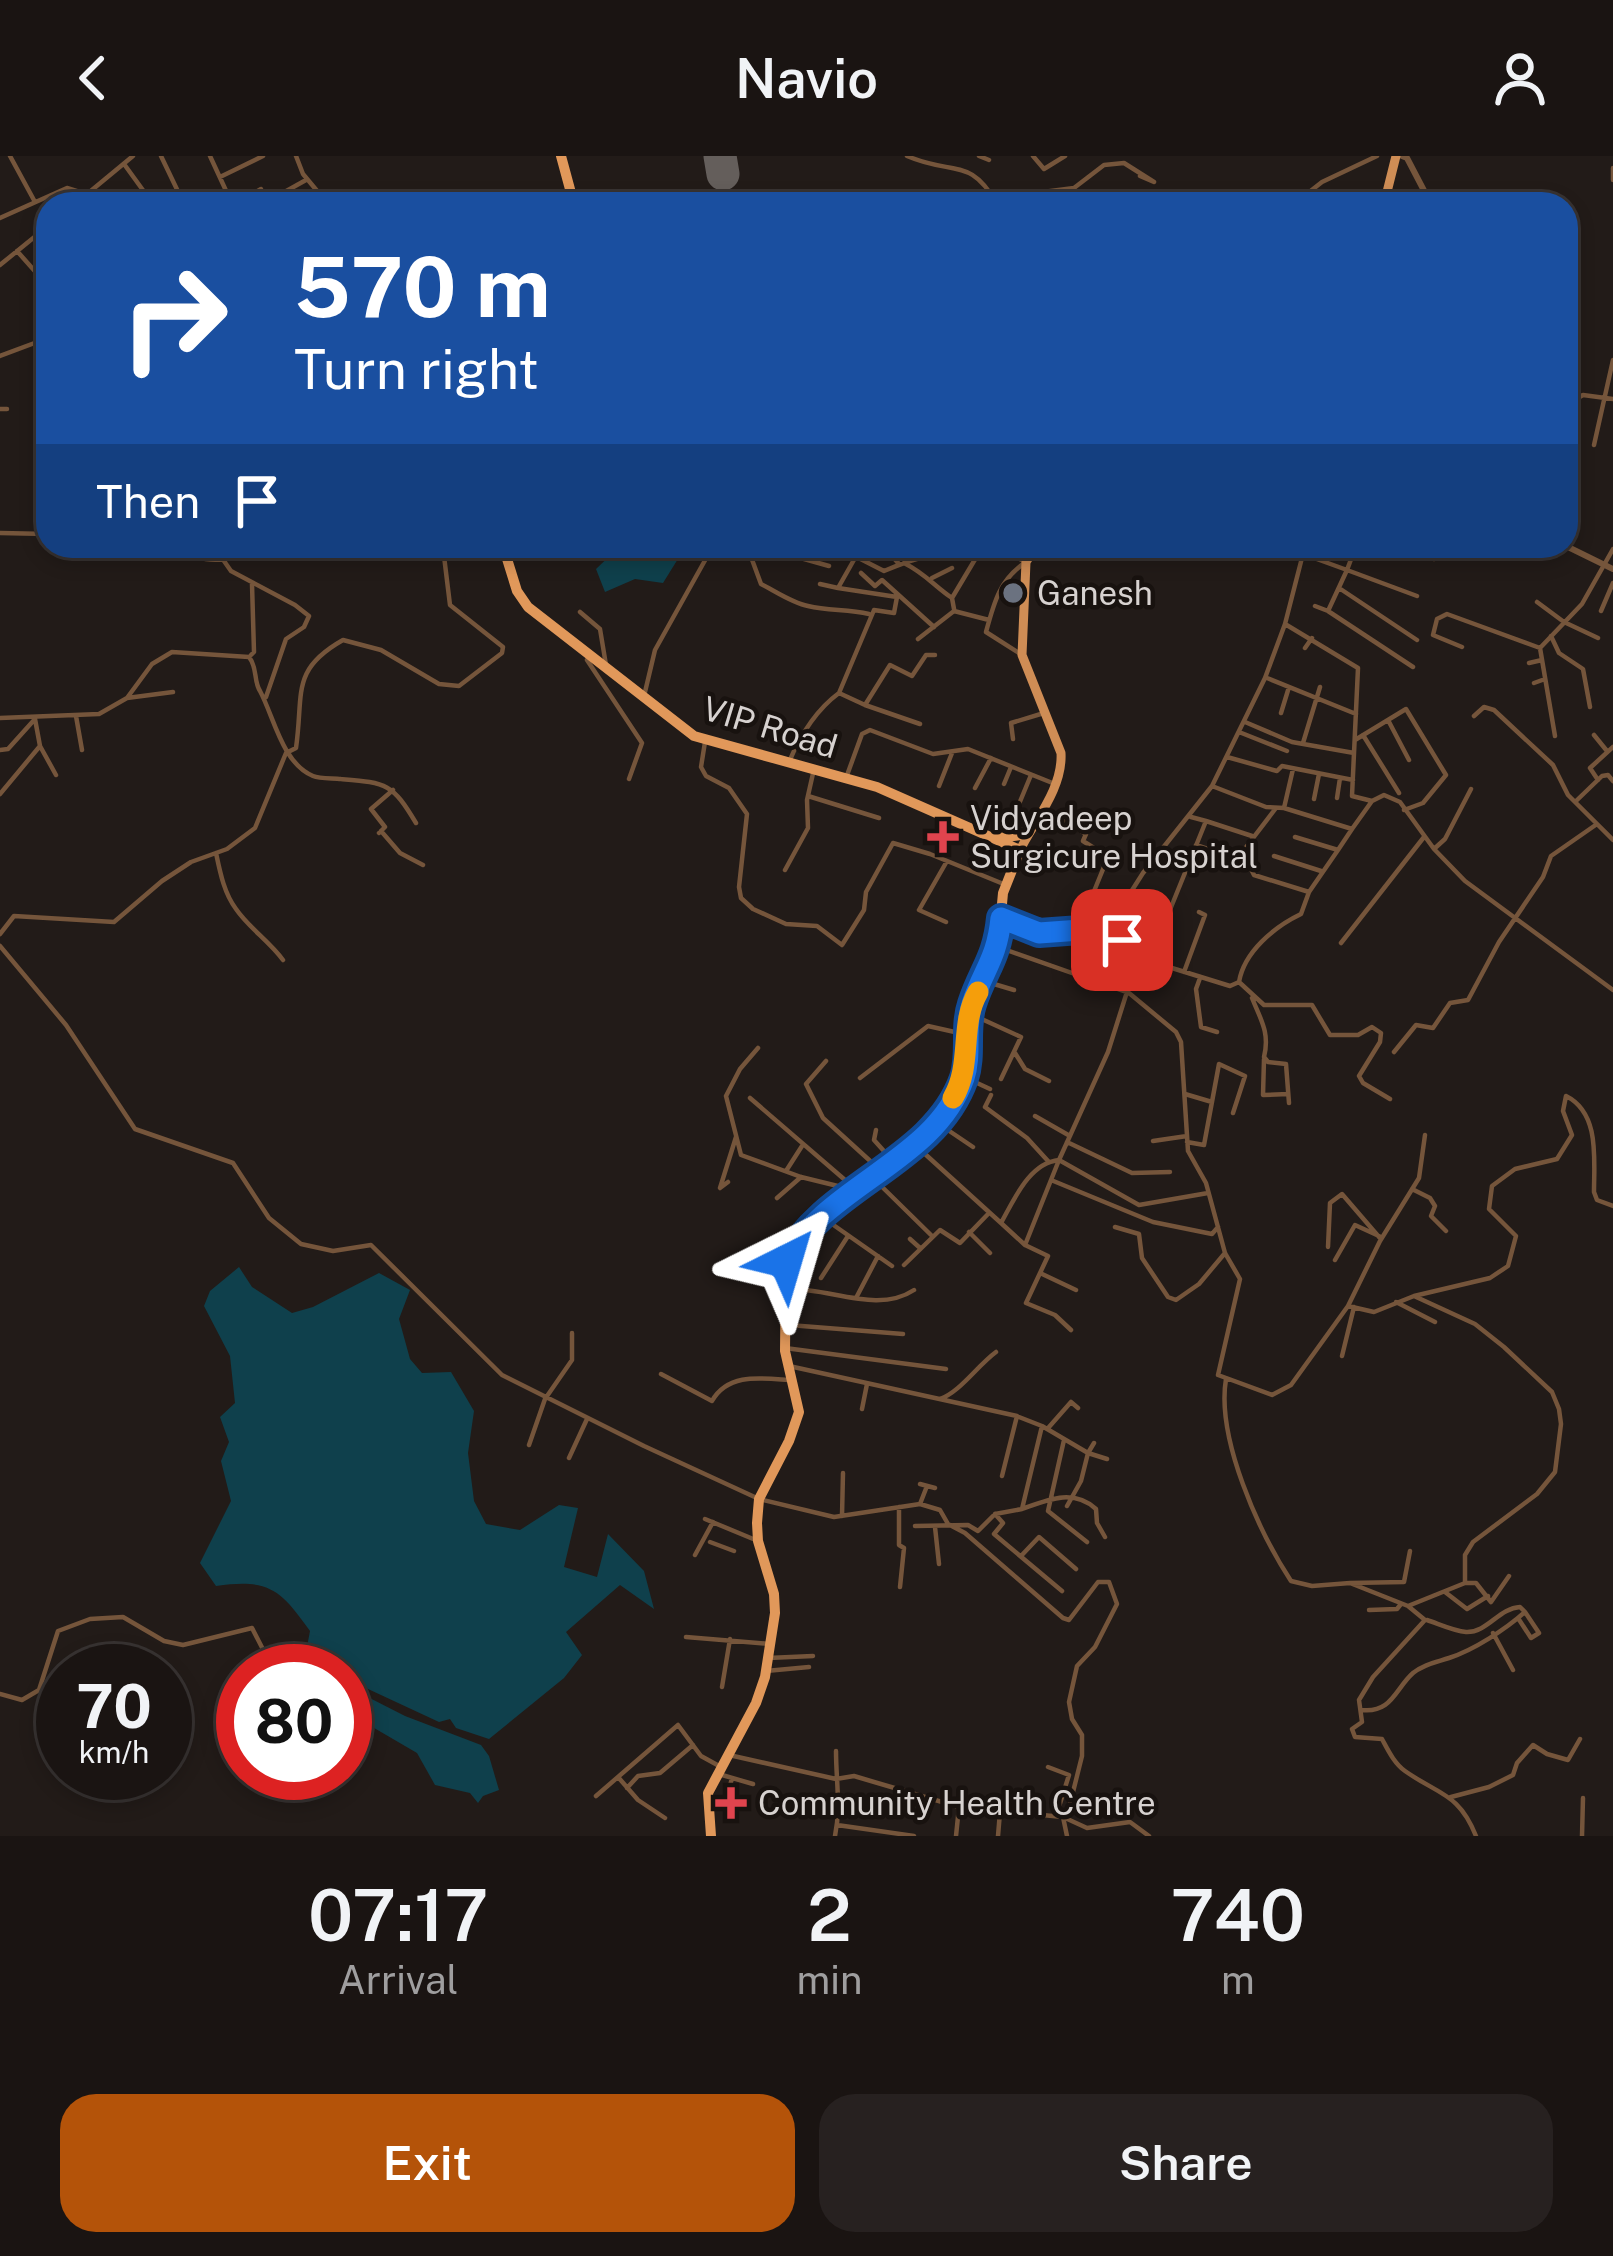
<!DOCTYPE html>
<style>
:root{--surface:#1a1412;--page:#272120;--text:#f1f3f6;--muted:#9f9e9f;--line:#383332;--accent:#b45309}
body{margin:0;font-family:"Public Sans",sans-serif;background:var(--page);color:var(--text);height:100vh;display:flex;flex-direction:column;font-size:45px;white-space:nowrap}
*{box-sizing:border-box;margin:0}
p{font-size:39px;color:var(--muted)}
.icon{flex:none;width:66px;height:66px;fill:none;stroke:currentColor;stroke-width:2;stroke-linecap:round;stroke-linejoin:round}
.map{position:relative;height:1680px;overflow:hidden}
.side{display:flex;flex-direction:column;background:var(--surface);flex:1}
.side>*{flex:none}
.guide{position:absolute;left:36px;top:36px;width:1542px;height:366px;border-radius:36px;box-shadow:0 6px 18px #0003,0 0 0 3px var(--line);background:#1a4fa0;color:#fff;overflow:hidden}
.speed{position:absolute;left:36px;top:1488px;display:flex;gap:24px;font-size:60px;font-weight:700;text-align:center}
.speed>*{display:grid;place-content:center;width:156px;height:156px;border-radius:50%;background:var(--surface);box-shadow:0 6px 18px #0003,0 0 0 3px var(--line);line-height:1}
.speed small{font-size:30px;font-weight:400}
.speed .limit{border:18px solid #d22;background:#fff;color:#111}
.pin{position:absolute;display:grid;place-items:center;width:102px;height:102px;color:#fff;margin:-51px;border-radius:24px;box-shadow:0 6px 18px #0006}
.me{position:absolute;width:132px;margin:-66px;rotate:40deg;stroke-linejoin:round;filter:drop-shadow(0 0 9px #0008)}
.turn{display:flex;align-items:center;gap:42px;height:252px;padding:0 60px;font-size:54px}
.turn .icon{width:156px;height:156px;stroke-width:2.5}
.turn b{display:block;font-size:84px;line-height:102px}
.then{display:flex;align-items:center;height:114px;padding:0 60px;background:#0003;gap:24px;font-size:45px}
.eta{display:flex;justify-content:space-evenly;align-items:center;height:204px;text-align:center}
.eta b{font-size:72px;font-weight:600;line-height:84px}
.cta{display:flex;gap:24px;margin-top:auto;padding:24px 60px}
.cta a{flex:1;height:138px;border-radius:36px;background:var(--accent);color:#fff;font-size:48px;font-weight:600;line-height:138px;text-align:center}
.cta a+a{background:var(--page);color:var(--text)}
header{display:flex;justify-content:space-between;align-items:center;height:156px;padding:0 60px;background:var(--surface);font-size:54px;font-weight:600}
.map>svg:first-child{display:block}
</style>
<header><svg class="icon" aria-label="back" viewBox="0 0 24 24"><path d="M15 5l-7 7 7 7"/></svg>Navio<svg class="icon" aria-label="person" viewBox="0 0 24 24"><circle cx="12" cy="8" r="4"/><path d="M4 21q1-7 8-7t8 7"/></svg></header>
<div class="map">
<svg width="1613" height="1680" viewBox="0 0 1613 1680">
<rect width="100%" height="100%" fill="#221b18"/>
<path fill="#0f404c" d="M620 390H686L663 427 635 423 605 436 596 413Z
M239 1111 252 1131 292 1157 313 1151 379 1117 410 1134 399 1163 410 1203 422 1217 451 1216 474 1255 468 1297 474 1345 486 1368 520 1374 559 1349 578 1352 564 1411 597 1421 608 1378 644 1415 654 1453 620 1429 566 1476 582 1499 564 1522 489 1583 456 1572 450 1563 439 1566 353 1526 354 1534 405 1560 481 1589 489 1600 499 1634 483 1640 478 1647 470 1637 435 1629 417 1597 345 1555V1515L306 1496 310 1475C281 1434 269 1422 216 1430L200 1407 231 1345 221 1305 229 1286 220 1261 235 1247 230 1200 204 1150 210 1135Z"/>
<g fill="none" stroke-linecap="round" stroke-linejoin="round">
<path stroke="#645e5b" stroke-width="33" d="M720 0 723 18"/>
<path stroke="#75553b" stroke-width="4.5" d="M10 0 35 46
M161 0 184 48
M296 0 303 18 328 48
M907 0C953 20 970 0 997 48
M979 0 989 4
M1033 0 1044 13 1065 0
M124 8 153 48
M1613 12V24
M220 21 263 0
M536 41 571 40
M75 48 133 0
M210 48 228 39 210 0
M235 48 261 33
M263 48 306 24
M1003 48 1027 38 1074 32 1104 9 1124 7 1154 26 1140 20
M1294 48 1322 26 1377 0
M0 62 67 32 86 38
M17 95 48 130
M0 109 48 70
M0 200 48 182
M1567 248 1573 251 1575 291
M1566 249 1583 239 1613 243
M0 253H7
M1594 289 1613 204
M0 377 48 378
M182 390C206 416 243 399 271 390
M747 390 761 428C775 435 792 447 808 450 829 455 847 453 869 458
M770 390 766 398 790 399 829 410
M835 390 884 415C910 404 950 389 975 402
M883 390 899 408
M967 390 979 396
M992 390 1026 406
M1305 390 1285 468 1358 512 1352 640 1372 645 1352 673
M1356 390 1347 414 1417 440
M1409 390 1434 403
M376 398 426 391
M1303 398 1347 414 1328 455 1413 511
M224 405 231 415 295 449 309 460 304 471 286 483 266 541
M904 407C926 418 934 430 952 442L954 453
M861 417 875 430 882 424 934 471
M932 422 952 412
M820 428 838 432 855 402
M838 432 897 441
M1339 432 1417 484
M952 442 983 390
M1537 446 1564 466 1598 482
M1315 450 1328 455
M1601 455 1613 427
M580 456 600 473 606 509
M1551 480 1559 497 1583 513 1590 551
M918 483 954 455 989 464
M1462 491 1433 479 1437 463 1447 458 1540 492
M1305 492 1312 482
M251 499 254 496 252 428
M1022 499 986 476C994 446 1000 423 1026 406
M587 504 642 587 629 623
M1529 507 1542 504
M1267 522 1356 558
M1534 527 1545 523
M645 536 655 494 713 390
M839 537 865 549 890 509 912 520 926 499H935
M127 542 173 536
M865 549 920 568
M1281 557 1289 531
M76 560 82 594
M1474 560 1484 551 1494 554 1553 609 1568 639 1613 684
M0 562 99 558 127 542 152 508 172 496 249 501C258 512 253 524 260 535 274 561 282 607 313 620 320 623 333 622 341 623 387 627 392 627 416 667
M1388 564 1409 604
M1245 566 1292 586 1354 597
M1239 576 1287 595
M1363 579 1399 637
M1594 579 1607 595
M1555 580 1540 492 1582 448 1613 393
M1013 583 1011 567 1044 557
M1355 584 1406 553 1446 619 1423 647 1404 654
M705 586 701 611 706 620 729 632 747 658 739 731 741 742 753 753 786 768 817 770 842 789 864 754 866 736 893 687 930 698 1006 729
M1303 587 1320 531
M0 594 8 593 35 563 40 590 56 619
M1227 601 1277 615 1282 610 1353 624
M789 606C800 580 816 554 839 537L874 454 894 457 897 441
M1293 613 1284 652 1352 673 1338 694
M846 622 862 578 870 574 933 598 968 593 1055 628
M1598 624 1590 612 1613 591
M1004 628 1011 611
M939 630 952 597
M1212 630 1266 651 1284 652
M975 632 991 602
M0 638 40 590
M808 640 879 662
M1337 642 1340 622
M1314 643 1319 618
M1372 645 1384 639 1400 646 1434 693 1445 683 1471 633
M1575 646 1602 620 1608 619 1613 625
M1019 648 1031 619
M1044 653 1086 678 1083 685 1108 701 1079 772
M1206 665 1252 680
M381 675 400 697 423 709
M379 677 385 671 371 653 393 634
M1295 681 1338 694 1309 736
M1196 689 1248 707 1254 719 1309 736 1301 758C1274 771 1244 796 1239 826
M1434 693 1465 725 1613 834
M216 697C220 716 224 737 236 753 249 772 269 785 283 804
M1274 700 1321 715
M1237 703 1276 652
M785 714 808 672 807 644 814 613
M1001 762 1039 777 1108 772 1141 807 1159 808 1230 830 1239 826 1264 849H1312L1330 879H1358L1372 871 1381 877 1380 886 1359 920 1363 927 1390 943
M946 766 919 754 947 705
M1108 772 1143 717 1212 630 1265 522 1285 468
M0 778 14 760 114 766 162 725 191 706 227 693 255 672 286 597 296 592C304 537 290 514 343 484L381 494 439 528 459 530 502 497 503 491 450 449 444 400 426 390
M1341 787 1424 681
M0 790 66 869 135 973 233 1007 269 1062 301 1088 333 1095 371 1089 502 1219 644 1290 759 1343 834 1361 920 1348 940 1354 948 1368 965 1377 1063 1462 1069 1464 1098 1426H1109L1117 1448 1095 1491 1077 1510 1069 1546 1072 1563 1082 1579V1600L1068 1656 1063 1661 1067 1680
M998 791 1129 837 1176 876 1181 886 1188 995 1206 1027 1225 1097 1240 1123 1218 1219 1272 1239 1291 1229 1348 1150 1374 1156 1414 1140 1490 1122 1508 1110 1516 1080 1489 1053 1492 1030 1515 1013 1557 1003 1572 979 1563 955 1566 940C1600 957 1594 1003 1594 1036L1597 1044 1613 1050
M1184 816 1205 759 1199 756
M1200 822 1196 833 1201 871 1217 876
M984 825 1014 834
M1252 842C1261 864 1270 877 1264 901L1268 906 1286 908 1289 947
M975 860 1021 881 1001 923
M758 892 740 913 726 940 741 999 801 1021 850 1033
M1394 896 1416 869 1433 872 1450 847 1468 844 1499 786 1543 721 1551 700 1597 668
M1015 897 1025 913 1049 925
M1264 903 1263 939 1288 938
M826 905 806 928 823 962 879 1013
M964 921 990 933
M860 922 928 870 968 879
M1185 938 1212 946
M991 939 985 951 1027 982 1048 1005
M750 942 852 1030
M1035 960 1070 980
M936 966 973 991
M876 974 874 984 892 1004
M1153 985 1187 980
M1067 986 1132 1017 1170 1016
M1187 986 1204 989 1219 908 1245 920 1233 957
M914 988 1001 1067C1014 1044 1029 1007 1059 1004L1108 896 1132 820 1163 771 1206 665 1191 661
M786 1015 802 990
M871 1020 931 1079
M1051 1024 1153 1066 1212 1078 1218 1071
M728 1026 720 1032 736 981
M1412 1033 1430 1042 1435 1050 1431 1060 1446 1075
M777 1042 801 1021
M822 1061 892 1110
M1001 1067 1025 1089 1059 1004 1139 1049 1208 1037
M1115 1071 1139 1078 1142 1102 1168 1141 1176 1144 1199 1128 1225 1097
M969 1076 990 1097
M910 1083 920 1092
M1025 1089 1048 1100 1026 1147 1055 1159 1071 1174
M1328 1091 1330 1047 1342 1038 1379 1081
M1335 1104 1355 1069 1379 1080
M904 1109 940 1074 960 1087 989 1057
M1040 1117 1076 1134
M821 1122 848 1080
M790 1133C830 1132 878 1158 914 1134
M1414 1140 1475 1168 1504 1191 1552 1236 1559 1253 1561 1268 1555 1316 1537 1338 1473 1386 1465 1399V1427L1408 1450 1425 1464 1373 1521 1359 1544 1362 1566 1352 1573 1355 1581 1382 1583C1388 1594 1394 1607 1405 1615 1439 1639 1459 1637 1476 1680
M856 1142 878 1100
M1396 1146 1435 1166
M1348 1150 1380 1085 1419 1022 1425 979
M789 1169 903 1178
M785 1192 946 1213
M1342 1200 1354 1151
M789 1210 1017 1260 1002 1320
M661 1218 712 1245C728 1217 760 1222 788 1224
M1226 1223C1216 1282 1259 1376 1291 1425L1312 1430 1350 1427
M940 1243C960 1236 977 1210 996 1196
M862 1253 867 1228
M1042 1270 1088 1297 1081 1325 1067 1350
M1049 1271 1071 1246 1078 1252
M1064 1284 1048 1355 1087 1386
M1094 1287 1088 1297 1107 1303
M529 1289 545 1243 572 1204V1177
M569 1302 587 1263
M920 1328 935 1332
M920 1348 927 1330
M899 1351V1389L904 1392 900 1431
M1022 1353C1047 1344 1073 1332 1096 1353L1097 1367 1105 1381
M995 1358 1003 1367 994 1378 1062 1435
M842 1360 843 1317
M705 1363 758 1385
M915 1370 968 1369 978 1375 995 1358 1022 1353 1042 1270 1019 1261
M935 1371 939 1408
M710 1386 734 1395
M695 1399 713 1366
M1021 1400 1039 1381 1076 1413
M1465 1427H1476L1491 1446 1509 1420
M1445 1436 1467 1453 1488 1440
M1408 1450 1350 1427 1404 1426 1410 1395
M1369 1454 1397 1453 1401 1448
M1518 1462 1531 1482 1539 1477 1525 1456
M1493 1477 1513 1514
M686 1481 770 1488
M768 1502 813 1500
M766 1515 809 1511
M722 1531 730 1483
M0 1538 22 1544 39 1534 58 1475 90 1463 123 1461 164 1485 183 1489 252 1472 271 1509 286 1514 294 1509
M1362 1554C1392 1557 1395 1533 1413 1517 1424 1508 1437 1506 1449 1502 1474 1494 1506 1473 1525 1456L1520 1451C1499 1452 1487 1477 1466 1476 1454 1475 1439 1468 1427 1464
M729 1599 836 1623 854 1620 959 1651 1063 1661 1087 1672 1130 1666 1149 1680
M1048 1611 1069 1619 1056 1660
M722 1619 753 1628
M618 1621 638 1644 665 1662
M627 1632 638 1620 660 1617 693 1589
M596 1640 678 1569 701 1600 721 1611
M1451 1641 1489 1631 1513 1619 1517 1607 1533 1589 1547 1598 1568 1604 1580 1583
M724 1653 732 1622
M837 1669 914 1680
M835 1680C841 1650 836 1625 836 1595
M956 1680 959 1651
M998 1680 1000 1656
M1582 1680 1583 1642"/>
<path stroke="#75553b" stroke-width="6" d="M1402 0 1407 2 1431 48
M1566 390 1613 413"/>
<path stroke="#cf8d55" stroke-width="9" d="M1384 48 1396 0
M1020 694C1035 664 1063 632 1061 597L1022 499 1026 406 1031 398 1051 390"/>
<path stroke="#e1985a" stroke-width="10" d="M561 0 574 48
M503 390 517 435 528 451 694 580 877 631 1020 694 1003 737 998 791 972 846 964 921 958 933 934 968 805 1075 786 1105 785 1195 799 1256 789 1285 759 1343 757 1367 758 1385 774 1438 775 1457 765 1521 756 1547 708 1637 711 1680
M998 682 1021 679 1034 666"/>
</g>
<g fill="none" stroke-linecap="round" stroke-linejoin="round">
<defs>
<path id="route" d="M786 1105C825 1029 935 1006 964 922 972 898 964 872 972 848 983 814 997 803 1001 762L1039 777 1108 772 1122 784"/>
</defs>
<use href="#route" stroke="#114b97" stroke-width="30"/>
<use href="#route" stroke="#1a73e8" stroke-width="21"/>
<path stroke="#f59e0b" stroke-width="21" d="M953 942C973 908 959 869 978 836"/>
</g>
<circle fill="#6b7280" stroke="#18120f" stroke-width="4.5" cx="1013" cy="437" r="12"/>
<g fill="#e0444e" stroke="#18120f" stroke-width="4.5">
<path d="M937 663h12v12h12v12h-12v12h-12v-12h-12v-12h12z"/>
<path d="M725 1629h12v12h12v12h-12v12h-12v-12h-12v-12h12z"/>
</g>
<g text-anchor="middle" dominant-baseline="central" stroke-width="9" stroke-linejoin="round" paint-order="stroke">
<g font-size="33" fill="#d7d2d0" stroke="#18120f" text-anchor="start">
<text x="1037" y="437">Ganesh</text>
<text x="970" y="662">Vidyadeep<tspan x="970" dy="38">Surgicure Hospital</tspan></text>
<text x="758" y="1647">Community Health Centre</text>
</g>
<g font-size="33" fill="#d7d2d0" stroke="#18120f">
<text transform="translate(770 571) rotate(17)">VIP Road</text>
</g>
</g>
</svg>
<div class="speed"><div>70<small>km/h</small></div><div class="limit">80</div></div>
<div class="pin" style="left:1122px;top:784px;background:#d93025"><svg class="icon" aria-label="arrive" viewBox="0 0 24 24"><path d="M6 21V4h12l-3 4 3 4H6"/></svg></div>
<svg class="me" style="left:786px;top:1105px" viewBox="-20 -20 40 40"><path d="M0-17L14 15 0 8-14 15z" fill="#1a73e8" stroke="#fff" stroke-width="4"/></svg>
<div class="guide">
<div class="turn"><svg class="icon" aria-label="right" viewBox="0 0 24 24"><path d="M7 20v-9h11M14 6l5 5-5 5"/></svg><div><b>570 m</b>Turn right</div></div>
<div class="then">Then<svg class="icon" aria-label="arrive" viewBox="0 0 24 24"><path d="M6 21V4h12l-3 4 3 4H6"/></svg></div>
</div>
</div>
<section class="side">
<div class="eta">
<div><b>07:17</b><p>Arrival</p></div>
<div><b>2</b><p>min</p></div>
<div><b>740</b><p>m</p></div>
</div>
<div class="cta"><a>Exit</a><a>Share</a></div>
</section>
